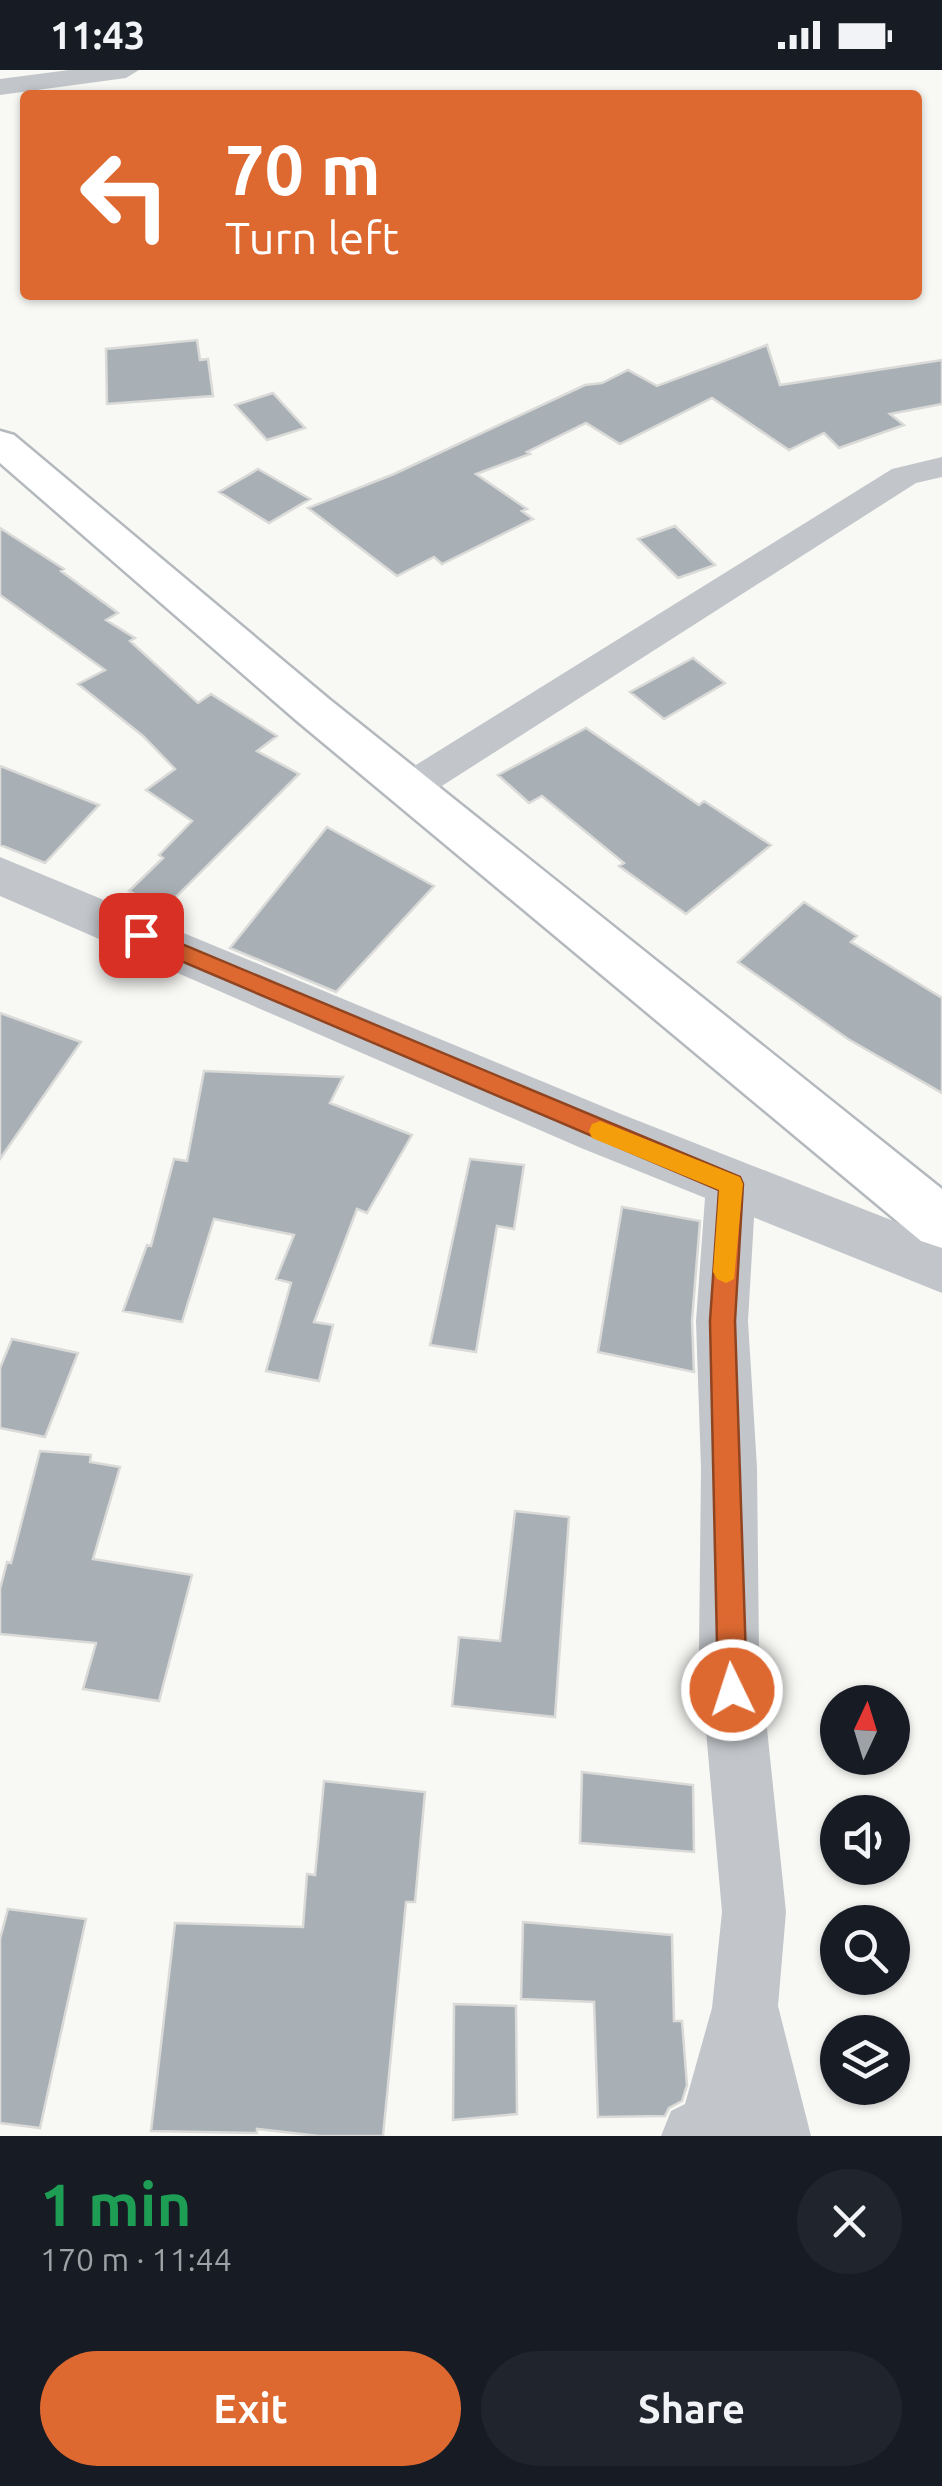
<!DOCTYPE html>
<meta charset="utf-8">
<style>
:root{--surface:#171b24;--page:#20242c;--text:#f1f3f6;--muted:#9ea1a6;--accent:#dd6931}
body{margin:0;font-family:Ubuntu,sans-serif;background:var(--page);color:var(--text);height:100vh;display:flex;flex-direction:column;font-size:38px;white-space:nowrap}
*{box-sizing:border-box;margin:0}
p{font-size:32px;color:var(--muted)}
.icon{flex:none;width:55px;height:55px;fill:none;stroke:currentColor;stroke-width:2;stroke-linecap:round;stroke-linejoin:round}
.map{position:relative;height:2066px;overflow:hidden}
.details{display:flex;flex-direction:column;background:var(--surface);flex:1}
.details>*{flex:none}
.top-card{position:absolute;left:20px;top:20px;width:902px;height:210px;border-radius:10px;box-shadow:0 2px 8px #0004;background:#dd6931;color:#fff;overflow:hidden}
.needle{width:65px;rotate:4deg}
.buttons{position:absolute;left:820px;top:1615px;display:grid;gap:20px}
.buttons a{display:grid;place-items:center;width:90px;height:90px;border-radius:50%;background:var(--surface);box-shadow:0 2px 8px #0004;font-size:50px}
.pin{position:absolute;display:grid;place-items:center;width:85px;height:85px;color:#fff;margin:-42px;border-radius:20px;box-shadow:0 5px 15px #0006}
.me{position:absolute;width:110px;margin:-55px;rotate:356deg;stroke-linejoin:round;filter:drop-shadow(0 0 8px #0008)}
.turn{display:flex;align-items:center;gap:35px;height:210px;padding:0 40px;font-size:45px}
.turn .icon{width:130px;height:130px;stroke-width:2.5}
.turn b{display:block;font-size:70px;line-height:85px}
.round{display:grid;place-items:center;flex:none;width:105px;height:105px;border-radius:52px;background:var(--page)}
.summary{display:flex;align-items:center;justify-content:space-between;height:170px;padding:0 40px}
h1{font-size:60px;font-weight:600;line-height:75px;color:#1e9e55}
.primary-button{display:flex;gap:20px;margin-top:auto;padding:20px 40px}
.primary-button a{flex:1;height:115px;border-radius:60px;background:var(--accent);color:#fff;font-size:40px;font-weight:600;line-height:115px;text-align:center}
.primary-button a+a{background:var(--page);color:var(--text)}
.status{display:flex;justify-content:space-between;align-items:center;height:70px;padding:0 50px;background:var(--surface);direction:ltr}
.status svg{height:28px;fill:currentColor}
.map>svg:first-child{display:block}
</style>
<div class="status"><b>11:43</b><svg viewBox="0 0 49 12"><path d="M0 12V9h3v3zM5 12V6h3v6zM10 12V3h3v9zM15 12V0h3v12zM26 1h20v11H26zM47 4h2v5h-2z"/></svg></div>
<div class="map">
<svg width="942" height="2066" viewBox="0 0 942 2066">
<rect width="100%" height="100%" fill="#f8f8f5"/>
<path fill="#a8b0b6" stroke="#dadad8" stroke-width="2.5" d="M197 270 200 290 208 289 213 326 107 334 106 279Z
M767 275 780 315 942 290V334L890 344 904 355 839 378 824 363 789 380 712 328 620 374 586 353 527 382 530 384 476 404 527 439 522 441 533 449 442 494 434 487 397 506 308 438 394 404 585 315 602 313 628 300 657 316Z
M273 323 305 358 267 370 235 335Z
M258 399 310 429 269 453 219 422Z
M675 456 715 495 678 508 638 469Z
M0 458 64 499 61 501 118 543 106 550 135 568 130 571 198 633 211 624 277 666 257 681 299 704 164 839 129 821 163 788 159 785 192 751 146 720 175 699 143 666 78 614 105 600 0 525Z
M693 588 725 613 664 649 630 622Z
M586 658 699 735 704 731 771 775 686 844 619 796 624 793 542 726 529 733 498 705Z
M0 696 99 735 45 793 0 775Z
M327 757 434 816 336 922 230 878Z
M804 832 857 866 851 872 942 928V1023L848 969 738 892Z
M0 943 81 972 0 1089Z
M204 1001 343 1007 330 1033 412 1065 367 1143 357 1139 314 1252 333 1255 319 1311 266 1301 291 1213 276 1209 294 1165 214 1149 182 1252 123 1241 147 1175 151 1176 174 1089 187 1091Z
M470 1089 524 1095 514 1159 497 1156 476 1282 430 1275Z
M622 1137 700 1151 692 1251 694 1302 598 1282Z
M12 1269 78 1283 45 1367 0 1358V1298Z
M40 1381 91 1385 90 1392 120 1397 93 1489 192 1505 159 1631 83 1619 96 1573 0 1564V1519L7 1492 11 1493Z
M515 1441 569 1447 555 1647 452 1636 459 1567 500 1571Z
M582 1702 693 1715 694 1782 580 1773Z
M324 1711 425 1722 415 1832H406L383 2066H319L257 2059V2063L151 2061 175 1853 303 1857 307 1804 315 1805Z
M8 1839 86 1849 40 2058 0 2053V1869Z
M523 1852 672 1865 674 1951H682L687 2015 682 2031 669 2038 665 2046 598 2047 594 1932 521 1929Z
M454 1934 516 1936 517 2044 453 2050Z"/>
<g fill="none" stroke-linecap="round" stroke-linejoin="round">
<defs>
<path id="secondary" d="M0 361 14 365 329 629 942 1119V1178L921 1171 297 651 0 393Z"/>
</defs>
<use href="#secondary" stroke="#b4b9be" stroke-width="5"/>
<path fill="#c2c5c9" fill-rule="evenodd" d="M69 0H139L126 8 0 25V9Z
M942 387V407L916 413 423 728 409 732 395 728 389 718 395 708 892 399Z
M731 1093 748 1099 756 1114 748 1251 757 1398 759 1581 786 1842 778 1936 811 2066H661L671 2041 685 2034 712 1938 722 1842 699 1581 701 1398 696 1251 706 1114 714 1099Z"/>
<path fill="#c2c5c9" fill-rule="evenodd" d="M0 787 621 1044 942 1170V1223L581 1078 0 826Z"/>
<use href="#secondary" fill="#fff" fill-rule="evenodd"/>
</g>
<path fill="#dd6931" stroke="#904420" stroke-width="2.5" d="M141 857 740 1107 743 1114 735 1251 747 1620 742 1630 732 1634 722 1630 718 1620 710 1251 719 1120 134 871 131 865 134 860Z"/>
<path fill="#f59e0b" d="M600 1051 740 1107 743 1114 734 1209 726 1213 717 1209 713 1202 719 1120 592 1068 589 1061 592 1054Z"/>
</svg>
<div class="buttons">
<a><svg class="needle" viewBox="-14 -14 28 28"><path d="M0-13l5 13h-10z" fill="#e53935"/><path d="M0 13l5-13h-10z" fill="#9ea1a6"/></svg></a>
<a><svg class="icon" aria-label="sound" viewBox="0 0 24 24"><path d="M4 9h4l5-4v14l-5-4H4zM17 9q2 3 0 6"/></svg></a>
<a><svg class="icon" aria-label="search" viewBox="0 0 24 24"><circle cx="10" cy="10" r="6"/><path d="M15 15l6 6"/></svg></a>
<a><svg class="icon" aria-label="layers" viewBox="0 0 24 24"><path d="M12 4l9 5-9 5-9-5zM3 14l9 5 9-5"/></svg></a>
</div>
<div class="pin" style="left:141px;top:865px;background:#d93025"><svg class="icon" aria-label="arrive" viewBox="0 0 24 24"><path d="M6 21V4h12l-3 4 3 4H6"/></svg></div>
<svg class="me" style="left:732px;top:1620px" viewBox="-20 -20 40 40"><circle r="17" fill="#dd6931" stroke="#fff" stroke-width="3"/><path d="M0-11L8 9 0 5-8 9z" fill="#fff"/></svg>
<div class="top-card">
<div class="turn"><svg class="icon" aria-label="left" viewBox="0 0 24 24"><path d="M17 20v-9H6M10 6l-5 5 5 5"/></svg><div><b>70 m</b>Turn left</div></div>
</div>
</div>
<section class="details">
<div class="summary"><div><h1>1 min</h1><p>170 m · 11:44</p></div><a class="round"><svg class="icon" aria-label="close" viewBox="0 0 24 24"><path d="M6 6l12 12M18 6L6 18"/></svg></a></div>
<div class="primary-button"><a>Exit</a><a>Share</a></div>
</section>
